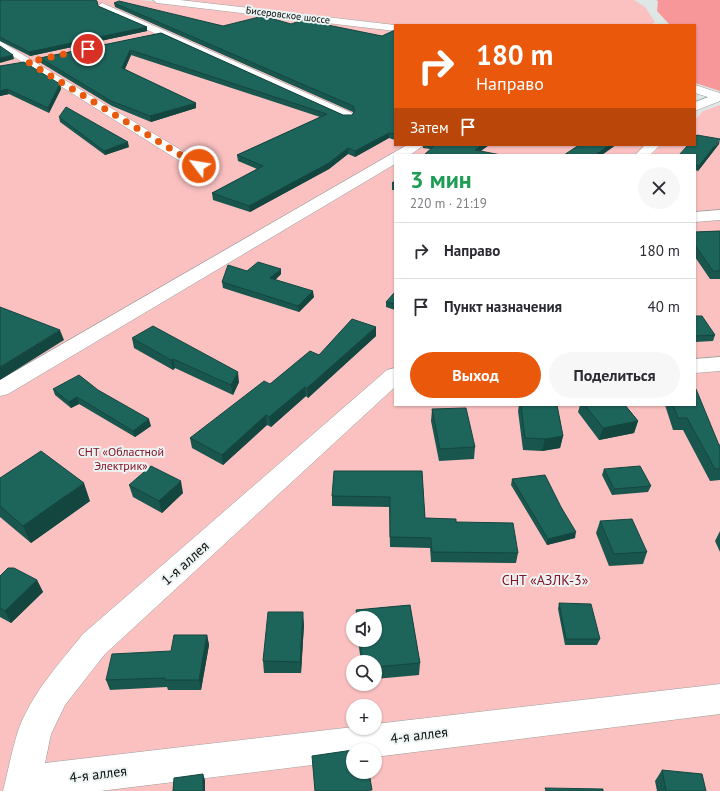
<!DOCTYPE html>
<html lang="ru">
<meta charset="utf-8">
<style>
:root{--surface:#fff;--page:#f7f7f7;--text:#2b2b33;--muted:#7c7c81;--line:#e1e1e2;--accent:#ea580c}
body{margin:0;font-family:"PT Sans",sans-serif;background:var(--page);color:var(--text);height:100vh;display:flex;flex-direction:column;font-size:15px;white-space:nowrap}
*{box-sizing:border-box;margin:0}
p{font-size:13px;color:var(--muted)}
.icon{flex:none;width:22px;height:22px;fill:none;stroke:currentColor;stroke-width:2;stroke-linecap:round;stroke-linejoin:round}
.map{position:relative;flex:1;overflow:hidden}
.drawer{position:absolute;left:394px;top:154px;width:302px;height:252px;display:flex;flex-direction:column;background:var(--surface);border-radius:0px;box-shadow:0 1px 3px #0004}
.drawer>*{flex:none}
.top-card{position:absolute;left:394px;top:24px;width:302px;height:122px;border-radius:0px;box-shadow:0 1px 3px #0004;background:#ea580c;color:#fff;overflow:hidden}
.controls{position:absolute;left:346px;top:611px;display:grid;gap:8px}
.controls a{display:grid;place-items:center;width:36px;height:36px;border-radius:50%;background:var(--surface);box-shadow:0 1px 3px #0004;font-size:20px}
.pin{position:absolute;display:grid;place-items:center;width:34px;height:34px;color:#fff;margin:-17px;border:2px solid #fff;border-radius:50%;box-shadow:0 1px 4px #0007}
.me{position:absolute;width:44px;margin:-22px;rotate:301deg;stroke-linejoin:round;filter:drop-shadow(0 0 3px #0008)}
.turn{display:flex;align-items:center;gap:14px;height:84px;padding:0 16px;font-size:18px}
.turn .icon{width:52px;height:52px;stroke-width:2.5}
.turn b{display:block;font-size:28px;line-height:34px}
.then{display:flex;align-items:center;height:38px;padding:0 16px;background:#0003;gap:8px;font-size:15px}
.round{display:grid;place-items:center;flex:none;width:42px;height:42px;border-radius:21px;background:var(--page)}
.summary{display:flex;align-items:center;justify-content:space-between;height:68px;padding:0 16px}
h1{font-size:24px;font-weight:600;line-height:30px;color:#1e9e55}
.action{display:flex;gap:8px;margin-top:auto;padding:8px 16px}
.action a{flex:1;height:46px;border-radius:24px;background:var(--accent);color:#fff;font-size:16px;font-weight:600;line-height:46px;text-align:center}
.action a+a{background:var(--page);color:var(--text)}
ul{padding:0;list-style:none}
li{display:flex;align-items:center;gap:12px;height:56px;padding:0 16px;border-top:1px solid var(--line)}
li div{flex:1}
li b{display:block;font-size:15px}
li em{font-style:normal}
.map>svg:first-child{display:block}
</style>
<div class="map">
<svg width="720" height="791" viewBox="0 0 720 791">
<rect width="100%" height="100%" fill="#dfe7e6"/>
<path fill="#fbc1c1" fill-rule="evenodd" d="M0 0H140L395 30V145H695V120L703 111 720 105V791H0ZM395 155H695V405H395ZM353 618H375V640H353ZM353 662H375V684H353ZM353 706H375V728H353ZM353 750H375V772H353Z
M175 0H634L645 7 655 22 651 25H399Z"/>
<path fill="#f8979a" d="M656 0H720V91L695 83V25H668L669 24 657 11 658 1Z"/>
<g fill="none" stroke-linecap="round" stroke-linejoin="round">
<defs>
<path id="minor" d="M102 3 352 113 354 116 352 119H344L99 8 98 6Z
M0 41 204 164 206 167 204 170H194L0 48Z
M720 93V101L695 111V102Z
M407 145H424L410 155H395V164L8 394 0 396V380Z
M645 145H660L650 155H635Z
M720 210V220L695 222V212Z
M720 357V371L695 373V359Z
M395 368V387L105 654 65 705 51 734 45 763 353 727 375 728V724L720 684V714L375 757V750H353V760L100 791H3C8 771 12 750 18 731 31 694 59 664 83 634L387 370Z"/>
<path id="major" d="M153 0H180L395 25V31L157 3Z
M695 85 720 93V101L695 93Z"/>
</defs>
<use href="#minor" stroke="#959d9c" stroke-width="1"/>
<use href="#major" stroke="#959d9c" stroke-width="1"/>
<use href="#minor" fill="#fff" fill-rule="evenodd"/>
<use href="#major" fill="#fff" fill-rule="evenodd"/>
</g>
<path fill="#19564e" d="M0 0 98 6 147 27V31L30 56 0 41Z
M114 3 223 26 291 24 382 36 395 30V140L389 138 355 157 348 154 329 169 250 212 213 200 212 193 257 169 238 161 237 155 320 117 131 55 125 69 196 108 151 122 112 106 41 63 40 58 161 33 343 115H352L353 113V112L115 7Z
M0 66 60 84 61 89 49 113 9 94 0 96Z
M59 117 129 147 105 155 60 122Z
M719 144 698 171 695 170V155Z
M423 145H489L481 151 430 149 423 148Z
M395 181V190H392V183Z
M720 231V279H710L695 257V232Z
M247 271 281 274 275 280 314 297 299 312 223 288 222 282Z
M395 292V310L386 307V302Z
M695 316 715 335 713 341 695 342Z
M376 327V336L308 398 306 396 271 427 267 425 223 465 192 448 190 438 270 384 319 355Z
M132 338 239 382 233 395 175 368 173 370 134 348Z
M53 389 98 390 151 426 135 437 79 404 71 408 55 395Z
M519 405H557L563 436 560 448 542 451 523 450 518 411Z
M580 405H625L638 421 634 433 599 440 578 412Z
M665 405H695L719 445H720V480L710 481 683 430H673Z
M432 409 475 447 474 459 439 461 431 421Z
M604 469 651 486 648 492 612 495 602 475Z
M422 471 425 518 456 522 518 553 516 563 431 562 430 548 390 547 389 507 332 506V496Z
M0 478 90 501 31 543 0 517Z
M512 479 561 507 575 538 547 545 511 485Z
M129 485 183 493 162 513 133 497Z
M600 521 647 552 643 564 609 566 596 533Z
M720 531V552L715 541Z
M0 576 37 580 43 592 11 623 0 617Z
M559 603 600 639 597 645H565L558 609Z
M410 605 420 663 419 675 375 679V662H361L358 640H375V618H356V610Z
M304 624 301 673H264L263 661Z
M207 635 209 645 201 690H168L167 687 110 690 106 680Z
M662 770 706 791H657L655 781Z"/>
<path fill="#144640" d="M147 27V31L30 56 29 52Z
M130 50 131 55 123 73 122 68Z
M13 55 14 59 0 63V58Z
M60 84 61 89 49 113 48 108Z
M7 89 9 94 0 96V91Z
M196 103V108L151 122 150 116Z
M389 133V138L355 157V151Z
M720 140 719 144 698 171 699 166Z
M128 142 129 147 105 155 104 151Z
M482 145H489L475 155V150Z
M609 145H616L602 155H595Z
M348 148V154L329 169 250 212 249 206Z
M281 269V274L271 284 270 278Z
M313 291 314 297 299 312 298 306Z
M376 327V336L308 398 307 388Z
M60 330 64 340 0 380V367Z
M173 359 175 368 173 370 171 360Z
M238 372 239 382 233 395 231 385Z
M305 387 306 396 271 427 269 417Z
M77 397 79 404 71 408 69 402Z
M266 415 267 425 223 465 222 455Z
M149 419 151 426 135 437 133 431Z
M638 421 634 433 599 440 603 428Z
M563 436 560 448 542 451 545 439Z
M181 481 183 493 162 513 159 501Z
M84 483 90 501 31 543 23 526Z
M576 532 575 538 547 545 548 539Z
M37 580 43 592 11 623 5 611Z
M303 612 304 624 301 673 300 662Z
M207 635 209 645 201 690 199 680Z
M203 774 205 780V791H203Z"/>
<path fill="#1d645b" stroke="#144640" d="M0 0H95L97 1 98 6 147 27 29 52 0 37Z
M119 1 223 26 263 16 291 24 303 20 382 36 395 30V134L389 133 355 151 348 148 329 163 249 206 212 193 263 166 237 155 327 114 130 50 122 68 196 103 150 116 111 101 40 58 161 33 343 115H352L355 111 353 106 114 3Z
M0 46 13 55 0 58Z
M24 62 60 84 48 108 7 89 0 91V66Z
M66 107 128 142 104 151 59 117Z
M697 135 720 139 699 166 695 165V155H679L688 145H695V137Z
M435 145H482L475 150 501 155H424Z
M579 145H609L595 155H564Z
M395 181V184L392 183Z
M720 231V271H713L695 245V232Z
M258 262 281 269 270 278 313 291 298 306 222 282 228 265 247 271Z
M395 292V304L386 302Z
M0 307 60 330 0 367Z
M695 316H702L715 335 695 336Z
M352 319 376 327 307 388 305 387 269 417 266 415 222 455 190 438 264 381 270 384 310 351 319 355Z
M153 326 238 372 231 385 173 359 171 360 132 338Z
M79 375 98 390 149 419 133 431 77 397 69 402 53 389Z
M695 389H696L719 445H720V469H715L687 418H678L673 405H695Z
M521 405H557L563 436 545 439 525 438Z
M585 405H625L638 421 603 428Z
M466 408 475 447 440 449 432 409Z
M41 451 84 483 23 526 0 506V478Z
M151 466 181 481 159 501 129 485Z
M640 466 651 486 614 489 604 469Z
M334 471H422L425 518 456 519V522L513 523 518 553 432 552 431 538 390 537V497L332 496Z
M545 475 561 507 576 532 548 539 512 479Z
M632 519 647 552 614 554 600 521Z
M8 568H14L37 580 5 611 0 608V576Z
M559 603 591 604 600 639H566Z
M410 605 420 663 375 667V662H362L360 640H375V618H357L356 610Z
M268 612H303L300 662 263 661Z
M174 635H207L199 680H165V678L106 680 112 654 171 651Z
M366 748V750H353Z
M353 750V772H369L372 790 362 791H315L312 756Z
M662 770 702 774 706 791H666Z
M203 774V791H173L174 778Z
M545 788 603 789V791H546Z"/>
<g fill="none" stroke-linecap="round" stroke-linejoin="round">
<path stroke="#ea580c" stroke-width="7" stroke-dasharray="0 12.6" d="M88 49 28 62 199 166"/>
</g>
<g text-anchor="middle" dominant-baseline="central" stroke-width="4" stroke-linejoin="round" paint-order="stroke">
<g font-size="10" fill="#0d100f" stroke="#ecf4f3">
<text transform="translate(288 15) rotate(7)">Бисеровское шоссе</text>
</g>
<g font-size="12" fill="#851228" stroke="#ecf4f3">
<text x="121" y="451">СНТ «Областной<tspan x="121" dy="14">Электрик»</tspan></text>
</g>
<g font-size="14" fill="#0d100f" stroke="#ecf4f3">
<text transform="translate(185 563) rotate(-42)">1-я аллея</text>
<text transform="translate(419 735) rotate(-7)">4-я аллея</text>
<text transform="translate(98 774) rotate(-7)">4-я аллея</text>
</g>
<g font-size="14" fill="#851228" stroke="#ecf4f3">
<text x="545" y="580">СНТ «АЗЛК-3»</text>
</g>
</g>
</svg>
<div class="controls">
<a><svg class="icon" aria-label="sound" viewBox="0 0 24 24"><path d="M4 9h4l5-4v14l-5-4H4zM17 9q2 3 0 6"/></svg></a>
<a><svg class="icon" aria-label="search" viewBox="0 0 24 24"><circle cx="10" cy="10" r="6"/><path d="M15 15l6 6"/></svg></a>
<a>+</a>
<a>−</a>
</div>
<div class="pin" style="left:88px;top:49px;background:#d93025"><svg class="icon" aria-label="arrive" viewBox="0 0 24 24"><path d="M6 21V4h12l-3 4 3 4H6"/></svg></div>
<svg class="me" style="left:199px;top:166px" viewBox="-20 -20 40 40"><circle r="17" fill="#ea580c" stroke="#fff" stroke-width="3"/><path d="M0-11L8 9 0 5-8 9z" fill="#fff"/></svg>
<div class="top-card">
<div class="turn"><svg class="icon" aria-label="right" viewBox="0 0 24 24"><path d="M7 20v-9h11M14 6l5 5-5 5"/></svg><div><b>180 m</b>Направо</div></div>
<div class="then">Затем<svg class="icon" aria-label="arrive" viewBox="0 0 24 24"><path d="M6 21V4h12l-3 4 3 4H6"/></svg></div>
</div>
<section class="drawer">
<div class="summary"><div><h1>3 мин</h1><p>220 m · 21:19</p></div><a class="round"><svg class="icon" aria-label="close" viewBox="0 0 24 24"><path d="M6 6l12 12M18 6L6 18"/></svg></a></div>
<ul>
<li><svg class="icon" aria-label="right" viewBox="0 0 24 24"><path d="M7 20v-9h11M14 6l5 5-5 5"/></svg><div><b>Направо</b></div><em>180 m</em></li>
<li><svg class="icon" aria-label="arrive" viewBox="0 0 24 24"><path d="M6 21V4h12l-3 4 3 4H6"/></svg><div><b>Пункт назначения</b></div><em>40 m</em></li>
</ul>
<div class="action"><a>Выход</a><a>Поделиться</a></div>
</section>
</div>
